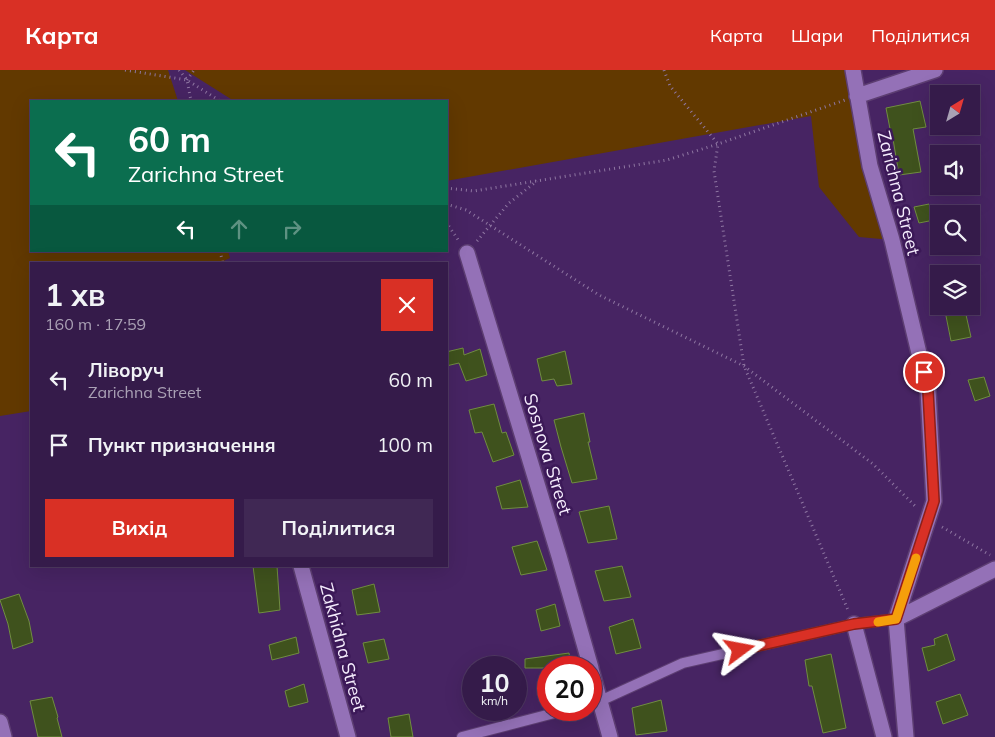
<!DOCTYPE html>
<html lang="uk">
<meta charset="utf-8">
<style>
:root{--surface:#351b4a;--page:#402854;--text:#f1f3f6;--muted:#aaa1b5;--line:#4f3962;--accent:#d93025}
body{margin:0;font-family:Mulish,sans-serif;background:var(--page);color:var(--text);height:100vh;display:flex;flex-direction:column;font-size:19px;white-space:nowrap}
*{box-sizing:border-box;margin:0}
p{font-size:16px;color:var(--muted)}
.icon{flex:none;width:28px;height:28px;fill:none;stroke:currentColor;stroke-width:2;stroke-linecap:round;stroke-linejoin:round}
.map{position:relative;flex:1;overflow:hidden}
.sheet{position:absolute;left:30px;top:192px;width:418px;height:305px;display:flex;flex-direction:column;background:var(--surface);border-radius:0px;box-shadow:0 5px 20px #0002,0 0 0 1px var(--line)}
.sheet>*{flex:none}
.hud{position:absolute;left:30px;top:30px;width:418px;height:152px;border-radius:0px;box-shadow:0 5px 20px #0002,0 0 0 1px var(--line);background:#0b6e4f;color:#fff;overflow:hidden}
.needle{width:32px;rotate:37deg}
.tools{position:absolute;left:930px;top:15px;display:grid;gap:10px}
.tools a{display:grid;place-items:center;width:50px;height:50px;border-radius:0px;background:var(--surface);box-shadow:0 5px 20px #0002,0 0 0 1px var(--line);font-size:25px}
.speed{position:absolute;left:462px;top:586px;display:flex;gap:10px;font-size:25px;font-weight:700;text-align:center}
.speed>*{display:grid;place-content:center;width:65px;height:65px;border-radius:50%;background:var(--surface);box-shadow:0 5px 20px #0002,0 0 0 1px var(--line);line-height:1}
.speed small{font-size:12px;font-weight:400}
.speed .limit{border:8px solid #d22;background:#fff;color:#111}
.pin{position:absolute;display:grid;place-items:center;width:42px;height:42px;color:#fff;margin:-21px;border:2px solid #fff;border-radius:50%;box-shadow:0 1px 5px #0007}
.me{position:absolute;width:55px;margin:-28px;rotate:77deg;stroke-linejoin:round;filter:drop-shadow(0 0 4px #0008)}
.turn{display:flex;align-items:center;gap:18px;height:105px;padding:0 15px;font-size:22px}
.turn .icon{width:65px;height:65px;stroke-width:2.5}
.turn b{display:block;font-size:35px;line-height:42px}
.lanes{display:flex;align-items:center;height:48px;padding:0 15px;background:#0003;justify-content:center;gap:25px;direction:ltr}
.lanes .off{opacity:.35}
.round{display:grid;place-items:center;flex:none;width:52px;height:52px;border-radius:0px;background:var(--page)}
.head{display:flex;align-items:center;justify-content:space-between;height:85px;padding:0 15px}
h1{font-size:30px;font-weight:700;line-height:38px}
.action{display:flex;gap:10px;margin-top:auto;padding:10px 15px}
.action a{flex:1;height:58px;border-radius:0px;background:var(--accent);color:#fff;font-size:20px;font-weight:700;line-height:58px;text-align:center}
.action a+a{background:var(--page);color:var(--text)}
ul{padding:0;list-style:none}
li{display:flex;align-items:center;gap:15px;height:65px;padding:0 15px}
li div{flex:1}
li b{display:block;font-size:19px}
li em{font-style:normal}
header{display:flex;align-items:center;gap:30px;box-sizing:border-box;height:70px;padding:0 25px;background:var(--accent);color:#fff}
header strong{font-size:24px}
nav{display:flex;gap:28px;margin-inline-start:auto;font-size:18px}
.map>svg:first-child{display:block}
</style>
<header>
<strong>Карта</strong>
<nav><a>Карта</a><a>Шари</a><a>Поділитися</a></nav>
</header>
<div class="map">
<svg width="995" height="667" viewBox="0 0 995 667">
<rect width="100%" height="100%" fill="#472463"/>
<path fill="#623900" d="M0 0H168L178 31H31V181H228L230 188 217 194H31V341L0 346Z
M185 0H853L892 170 859 167 819 117 811 46 446 111V31H234Z"/>
<path fill="#3f521d" stroke="#708d40" d="M920 31 926 57 913 59 921 102 899 105 892 63 891 64 886 38Z
M929 134 934 150 919 153 914 137Z
M944 236H964L971 267 951 271Z
M463 278 464 285 480 279 487 305 466 311 459 293 446 296V282Z
M565 281 572 314 557 316 554 309 542 311 537 289Z
M984 307 990 326 975 331 968 310Z
M494 334 502 363 506 362 514 385 493 392 482 362 475 363 469 340Z
M584 343 590 372H588L597 409 572 413 561 377 554 350Z
M520 410 528 437 502 439 496 417Z
M609 436 617 469 588 473 579 442Z
M537 471 547 500 521 505 512 477Z
M253 496H277L280 540 259 543Z
M622 496 631 527 604 531 595 501Z
M374 514 380 542 357 545 352 520Z
M19 524 29 551 33 572 13 579 8 554 0 530Z
M555 534 560 556 541 561 536 540Z
M633 549 641 578 616 584 609 557Z
M947 564 955 590 928 601 922 578 935 575 934 569Z
M296 567 299 583 272 590 269 575Z
M384 569 389 589 368 593 363 573Z
M569 583 571 598H525V589Z
M831 584 846 658 823 663 812 616H809L805 590Z
M304 614 308 632 289 637 285 621Z
M960 624 968 645 943 654 936 632Z
M52 627 58 647 57 648 62 667H38L30 631Z
M661 630 667 661 636 665 632 638Z
M409 644 413 667H391L388 648Z"/>
<g fill="none" stroke-linecap="round" stroke-linejoin="round">
<defs>
<path id="service" d="M591 633 600 631 683 593 854 554 896 549
M462 667 566 640"/>
<path id="minor" d="M853 0 870 96 892 170 928 321 934 431 896 549 906 667
M857 26 935 0
M467 183 559 486 591 598
M301 496 348 667
M896 549 995 499
M854 554 884 667
M591 599 610 667
M0 652 4 667"/>
</defs>
<use href="#service" stroke="#5d3e72" stroke-width="12"/>
<use href="#minor" stroke="#5d3e72" stroke-width="18"/>
<path stroke="#8f77a2" stroke-width="3" stroke-dasharray="1 4" stroke-linecap="butt" d="M125 0 187 10 220 31
M179 0 187 10 191 31
M664 0 670 16 718 74 714 101 744 296 848 540
M187 10 194 0
M446 118 474 121 667 90 718 74 845 30
M446 134 466 140 599 225 744 296 873 394 917 438
M446 152 459 171
M477 171 509 133 537 111
M220 181 223 194
M942 457 990 485"/>
<use href="#service" stroke="#9471b7" stroke-width="10"/>
<use href="#minor" stroke="#9471b7" stroke-width="15"/>
</g>
<g fill="none" stroke-linecap="round" stroke-linejoin="round">
<defs>
<path id="route" d="M740 580 854 554 896 549 934 431 928 321 924 302"/>
</defs>
<use href="#route" stroke="#8d1f18" stroke-width="12"/>
<use href="#route" stroke="#d93025" stroke-width="9"/>
<path stroke="#f59e0b" stroke-width="9" d="M878 552 896 549 916 488"/>
</g>
<g text-anchor="middle" dominant-baseline="central" stroke-width="5" stroke-linejoin="round" paint-order="stroke">
<g font-size="18" fill="#f5edfd" stroke="#3c1958">
<text transform="translate(899 123) rotate(76)">Zarichna Street</text>
<text transform="translate(548 384) rotate(73)">Sosnova Street</text>
<text transform="translate(343 577) rotate(75)">Zakhidna Street</text>
</g>
</g>
</svg>
<div class="tools">
<a><svg class="needle" viewBox="-14 -14 28 28"><path d="M0-13l5 13h-10z" fill="#e53935"/><path d="M0 13l5-13h-10z" fill="#aaa1b5"/></svg></a>
<a><svg class="icon" aria-label="sound" viewBox="0 0 24 24"><path d="M4 9h4l5-4v14l-5-4H4zM17 9q2 3 0 6"/></svg></a>
<a><svg class="icon" aria-label="search" viewBox="0 0 24 24"><circle cx="10" cy="10" r="6"/><path d="M15 15l6 6"/></svg></a>
<a><svg class="icon" aria-label="layers" viewBox="0 0 24 24"><path d="M12 4l9 5-9 5-9-5zM3 14l9 5 9-5"/></svg></a>
</div>
<div class="speed"><div>10<small>km/h</small></div><div class="limit">20</div></div>
<div class="pin" style="left:924px;top:302px;background:#d93025"><svg class="icon" aria-label="arrive" viewBox="0 0 24 24"><path d="M6 21V4h12l-3 4 3 4H6"/></svg></div>
<svg class="me" style="left:740px;top:580px" viewBox="-20 -20 40 40"><path d="M0-17L14 15 0 8-14 15z" fill="#d93025" stroke="#fff" stroke-width="4"/></svg>
<div class="hud">
<div class="turn"><svg class="icon" aria-label="left" viewBox="0 0 24 24"><path d="M17 20v-9H6M10 6l-5 5 5 5"/></svg><div><b>60 m</b>Zarichna Street</div></div>
<div class="lanes"><svg class="icon" aria-label="left" viewBox="0 0 24 24"><path d="M17 20v-9H6M10 6l-5 5 5 5"/></svg><svg class="icon off" aria-label="ahead" viewBox="0 0 24 24"><path d="M12 20V5M6 11l6-6 6 6"/></svg><svg class="icon off" aria-label="right" viewBox="0 0 24 24"><path d="M7 20v-9h11M14 6l5 5-5 5"/></svg></div>
</div>
<section class="sheet">
<div class="head"><div><h1>1 хв</h1><p>160 m · 17:59</p></div><a class="round" style="background:#d93025;color:#fff"><svg class="icon" aria-label="close" viewBox="0 0 24 24"><path d="M6 6l12 12M18 6L6 18"/></svg></a></div>
<ul>
<li><svg class="icon" aria-label="left" viewBox="0 0 24 24"><path d="M17 20v-9H6M10 6l-5 5 5 5"/></svg><div><b>Ліворуч</b><p>Zarichna Street</p></div><em>60 m</em></li>
<li><svg class="icon" aria-label="arrive" viewBox="0 0 24 24"><path d="M6 21V4h12l-3 4 3 4H6"/></svg><div><b>Пункт призначення</b></div><em>100 m</em></li>
</ul>
<div class="action"><a>Вихід</a><a>Поділитися</a></div>
</section>
</div>
